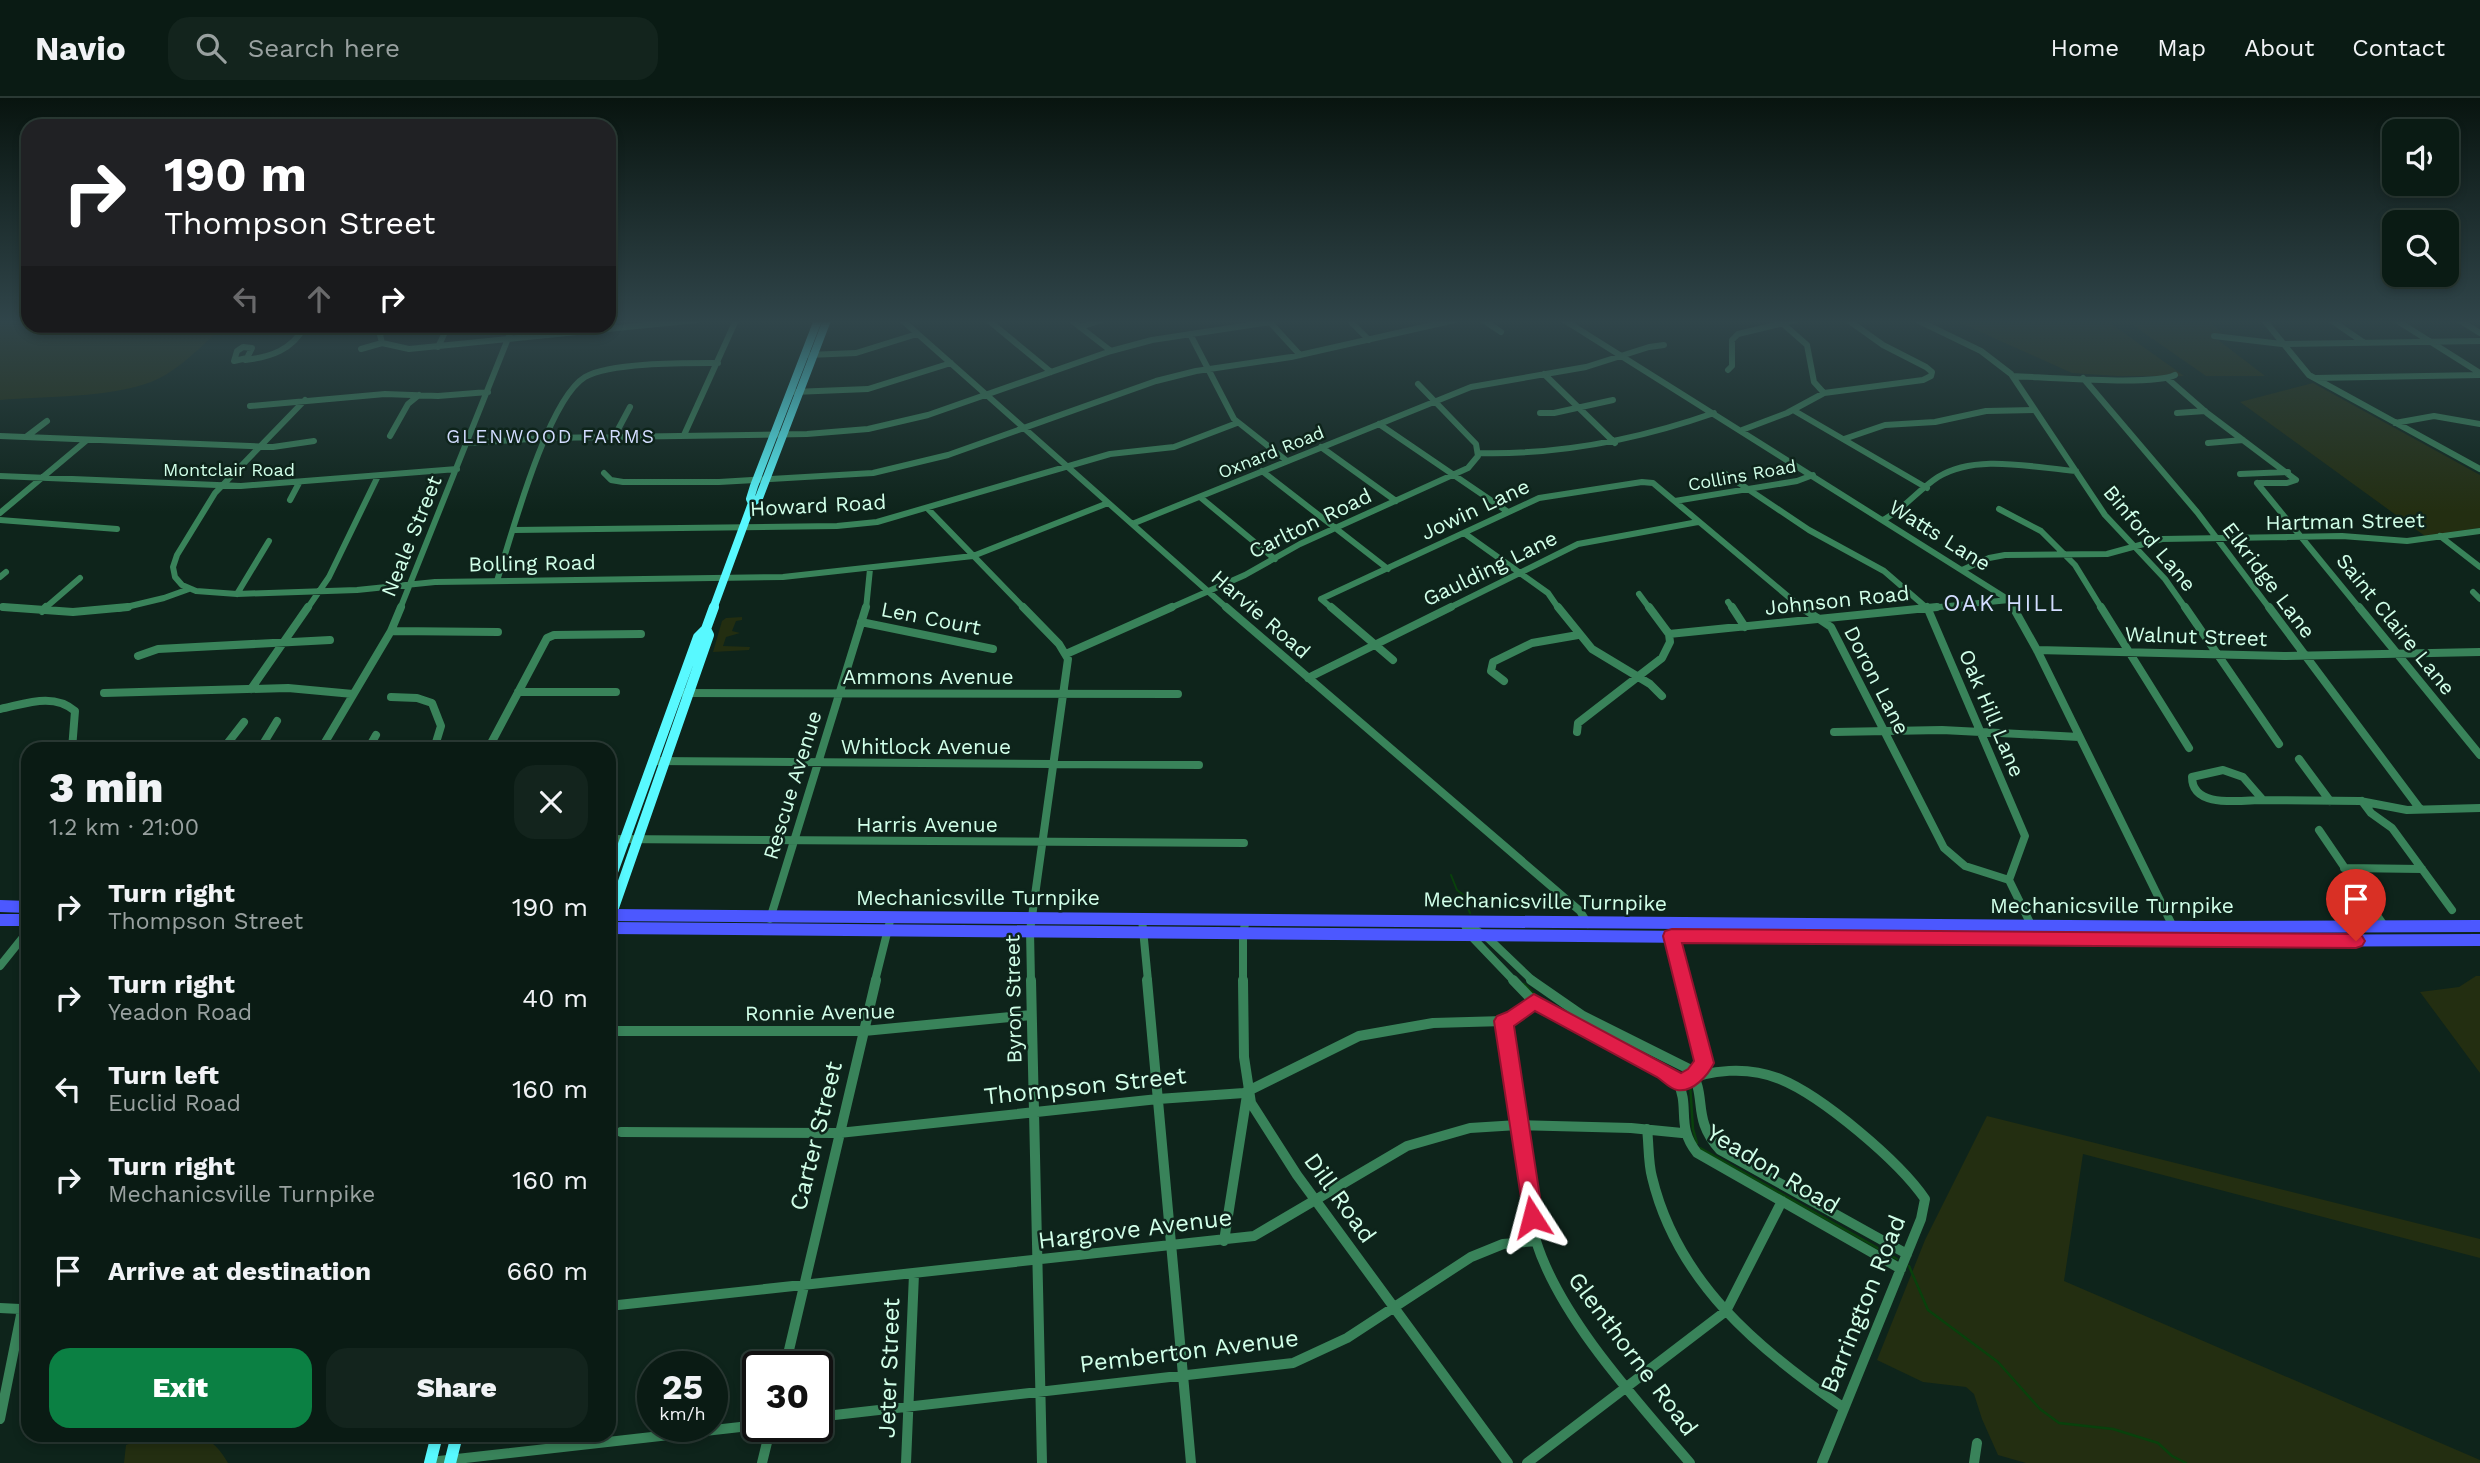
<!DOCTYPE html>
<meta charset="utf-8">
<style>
:root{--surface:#0a1b14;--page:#13241d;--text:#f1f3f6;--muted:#99a1a0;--line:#2a3934;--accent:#0b8043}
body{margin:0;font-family:"Work Sans",sans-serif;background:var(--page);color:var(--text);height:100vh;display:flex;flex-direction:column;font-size:26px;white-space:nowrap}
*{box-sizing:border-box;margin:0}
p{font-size:23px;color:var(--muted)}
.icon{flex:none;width:38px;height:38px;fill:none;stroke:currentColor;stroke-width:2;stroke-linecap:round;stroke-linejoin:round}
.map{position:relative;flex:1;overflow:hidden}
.drawer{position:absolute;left:21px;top:644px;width:595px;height:700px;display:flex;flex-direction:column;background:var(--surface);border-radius:21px;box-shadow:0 4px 10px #0003,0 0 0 2px var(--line)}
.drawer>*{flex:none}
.hud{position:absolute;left:21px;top:21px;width:595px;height:214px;border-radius:21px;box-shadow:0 4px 10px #0003,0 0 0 2px var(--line);background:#202124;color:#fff;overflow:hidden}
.controls{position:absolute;left:2382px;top:21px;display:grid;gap:14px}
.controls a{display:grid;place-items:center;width:77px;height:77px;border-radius:14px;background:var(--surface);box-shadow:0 4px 10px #0003,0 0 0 2px var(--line);font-size:35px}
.speed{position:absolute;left:637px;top:1253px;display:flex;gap:14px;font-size:35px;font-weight:700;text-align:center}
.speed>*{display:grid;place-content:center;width:91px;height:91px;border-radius:50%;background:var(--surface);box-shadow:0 4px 10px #0003,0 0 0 2px var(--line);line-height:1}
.speed small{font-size:18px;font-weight:400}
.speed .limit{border:4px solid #111;border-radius:10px;background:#fff;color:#111}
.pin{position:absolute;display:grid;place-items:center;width:60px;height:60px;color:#fff;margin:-72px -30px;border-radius:50% 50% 50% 0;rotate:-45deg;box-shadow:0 0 7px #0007}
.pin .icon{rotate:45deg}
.me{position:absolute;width:77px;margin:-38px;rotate:351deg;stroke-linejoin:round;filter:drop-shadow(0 0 5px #0008)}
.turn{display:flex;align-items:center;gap:24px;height:147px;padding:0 28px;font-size:32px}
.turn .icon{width:91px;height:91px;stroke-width:2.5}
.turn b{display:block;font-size:49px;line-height:60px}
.lanes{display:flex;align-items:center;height:66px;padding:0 28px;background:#0003;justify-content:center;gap:35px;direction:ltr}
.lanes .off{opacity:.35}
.round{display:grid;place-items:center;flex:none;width:74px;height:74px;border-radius:21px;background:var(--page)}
.summary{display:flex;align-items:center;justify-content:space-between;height:119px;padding:0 28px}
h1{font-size:42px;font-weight:800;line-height:52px}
.primary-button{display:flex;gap:14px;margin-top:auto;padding:14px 28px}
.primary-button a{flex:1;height:80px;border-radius:21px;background:var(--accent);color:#fff;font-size:28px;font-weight:800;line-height:80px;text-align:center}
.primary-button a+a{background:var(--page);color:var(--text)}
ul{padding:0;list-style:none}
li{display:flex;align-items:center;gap:21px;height:91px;padding:0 28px}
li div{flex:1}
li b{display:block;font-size:26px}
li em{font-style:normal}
header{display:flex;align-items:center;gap:42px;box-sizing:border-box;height:98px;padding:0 35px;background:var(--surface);border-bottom:2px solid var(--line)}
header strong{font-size:33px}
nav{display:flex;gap:38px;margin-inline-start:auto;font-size:24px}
.search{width:490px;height:63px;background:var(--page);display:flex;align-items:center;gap:18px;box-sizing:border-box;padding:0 24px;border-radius:21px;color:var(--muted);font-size:26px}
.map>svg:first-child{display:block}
</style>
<header>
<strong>Navio</strong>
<div class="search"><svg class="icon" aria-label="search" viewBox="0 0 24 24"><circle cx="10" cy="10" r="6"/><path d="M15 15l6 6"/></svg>Search here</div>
<nav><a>Home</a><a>Map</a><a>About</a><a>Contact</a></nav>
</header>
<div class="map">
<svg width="2480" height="1365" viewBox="0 0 2480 1365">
<rect width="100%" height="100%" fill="#0e241b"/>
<path fill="#232e11" d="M0 222H28V228H224C202 247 179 273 151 284 108 300 47 298 0 302Z
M2106 222 2184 278H2117L2072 275 1956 223Z
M2208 222 2223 237 2213 238 2265 278H2206L2127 223Z
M2313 285 2480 377V430L2425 438 2240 304Z
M742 519V522L736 523 732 533 740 535 726 539 723 548 750 549 749 552 713 554 722 523 726 520Z
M2476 878H2480V975L2420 894 2459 889Z
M1987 1018 2480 1141V1160L2083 1056 2064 1183 2480 1362V1365H2026L1998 1357 1982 1321 1974 1296 1966 1289 1923 1284 1877 1262 1925 1142Z
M152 1337C187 1337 209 1330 228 1365H124L126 1347Z"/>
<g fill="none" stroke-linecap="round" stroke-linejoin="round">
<path stroke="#09410c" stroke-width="2" d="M1451 777 1457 792 1470 802 1466 806 1470 815"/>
<path stroke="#09410c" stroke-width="2.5" d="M1524 886 1538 900 1578 921
M1589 927 1683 977
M1690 986 1693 1031 1697 1045
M1700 1050 1897 1161
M1909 1168 1928 1212 1998 1264 2040 1311 2059 1325 2113 1331 2158 1345 2172 1358 2186 1365"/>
<path stroke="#39835a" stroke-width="6" d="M902 222 1228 511
M988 222 1051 274
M1071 222 1111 253
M1268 222 1300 257
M1349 222 1369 242
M1483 222 1501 234
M1564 222 2009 502 2014 511
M1917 222 1981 253 2011 276 2105 417 2165 481 2186 511
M2264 222 2309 277 2480 371
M2331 222 2363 244
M2396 222 2480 275
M2459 222 2480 235
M1782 225 1807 247 1814 284 1824 295
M1080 229 1102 222
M384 232 380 237 382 245 409 251 697 222
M1190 236 1234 321 1287 363
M2214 238 2282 246 2480 243
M243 249 252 250 247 260 234 263 237 253Z
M438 249 448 228
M361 251 382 245
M808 257 856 255 917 236
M245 262C271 259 292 252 305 228
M1728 272 1732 268V242L1738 236 1796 222
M1544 276 1615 345
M2013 278C2043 279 2155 288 2175 277
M2083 280 2197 414 2270 511
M2315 280 2480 277
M2168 281 2207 315 2296 382 2287 385H2257
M793 294 868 291 951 265
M305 302 215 395 177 457 173 469 175 479 182 487 196 493 237 496 357 492 435 484 783 479 973 458 1108 405
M250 308 385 296 438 298 488 294
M1793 312 1927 390
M1540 315H1554L1613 302
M2177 315 2205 313
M2395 325 2434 318 2480 326
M1379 326 1508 414
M1742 332 1787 315 1824 295 1923 282 1931 278 1932 274 1926 269 1883 247 1848 222
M684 337 736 222
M0 338 273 349 314 343
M390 338 408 306 419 297
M26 339 47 323
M614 339 630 309
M1844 341 1885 327 1935 324 1986 313 2035 312
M468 345 545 340 807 336 868 331 928 317 1111 253 1152 242 1270 224
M2208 345 2243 342
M1321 349 1396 403
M1479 355C1561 357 1637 342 1714 315
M1262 373 1388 471
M604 375 611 382 623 384H719L873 375 948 357 1156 283 1196 273 1291 259 1455 222
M1724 375 1809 432 1884 473 1928 511
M2240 376 2288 374
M0 378 241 388 457 371
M2257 385 2360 511
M1200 399 1275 461
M290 402 299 385
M1675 403 1797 383 1813 377
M928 411 1025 511
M1999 411 2041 433 2075 467 2102 511
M0 415 87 342
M0 422 117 431
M1883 422C1904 411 1918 392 1938 379 1977 355 2034 370 2076 373
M1132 426 1471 289 1586 269 1649 249 1664 247
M514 432 837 428 877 424 1110 356 1174 349 1237 325
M1464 435 1548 495 1559 511
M2440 438 2480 469
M1962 472 1989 460 2005 457 2107 456 2162 441 2342 438 2407 443 2480 433
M0 479 6 474
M497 483C511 439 547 302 585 279 611 264 687 265 718 265
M2473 494 2480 501
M237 496 269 443
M1639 496 1650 511
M1728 504 1733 511
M0 509 24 511
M44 511 80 480
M118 511 164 500 189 491
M307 511 329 479 378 378
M400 511 513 228
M866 511 870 471
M1168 511 1245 477 1300 446 1468 370 1478 358 1476 346 1418 286
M1333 511 1321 501 1539 400 1642 384 1653 385 1803 511
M1447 511 1578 446 1698 424
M1919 511 2009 502"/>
<path stroke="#39835a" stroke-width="8" d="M3 509 73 514 128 509
M1023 509 1059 546 1068 561 1030 833 1031 883
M1226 509 1580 813 1588 826
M1331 509 1393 562
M1558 509 1592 551 1650 586 1662 598
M1732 509 1745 529
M1801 509 1831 529 1944 750 1965 768 2009 782
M1927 509 2025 738 2009 782 2038 841
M2013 509 2037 552 2180 843
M2101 509 2189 650
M2185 509 2279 646
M2269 509 2420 711
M2359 509 2480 657
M42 513 46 509
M861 524 993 551
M391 533 498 534
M1669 536 1937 509
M2037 552 2284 558 2480 554
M1066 556 1172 509
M138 558 158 551 330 542
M1308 580 1451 509
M1504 583 1491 573 1493 564 1532 545 1578 537
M251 591 308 509
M518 594H616
M104 595 288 590 353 596
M684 595 1178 596
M391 599 417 600 432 605 441 628 434 651
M0 611C25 606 53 594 75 613L72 651
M1577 634 1578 625 1662 560 1670 544 1669 536 1649 509
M1834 634 1942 632 2079 639
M223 650 261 649
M223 651 244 624
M260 651 277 623
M321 651 391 533 401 509
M368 651 376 637
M488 651 547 540 554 537 641 536
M2299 661 2330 703
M653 663 1199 667
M2223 672 2243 679 2263 702C2241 702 2192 711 2192 679Z
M2263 702 2360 703 2407 712 2480 710
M2362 703 2371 715 2392 730 2452 812
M2319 732 2385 829
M609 741 1244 745
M2344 770 2422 771
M770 821 866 509
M1142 821 1148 883
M1463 823 1469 836 1514 883
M1466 825 1489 841 1533 883
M1671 837 1683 883
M0 868 28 833
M875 883 891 819
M1243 883V835L1246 822"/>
<path stroke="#39835a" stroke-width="10" d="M1031 882 1042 1365
M1147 882 1191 1365
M1243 882 1244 959 1251 1005 1297 1077 1508 1365
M1513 882 1534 904 1677 982C1691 1010 1675 1027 1697 1055L1901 1171
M1531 882 1583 918 1689 971C1709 998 1690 1019 1720 1052L1907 1156
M1683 882 1704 965 1695 977
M1504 923 1536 1143C1560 1220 1637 1303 1690 1365
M609 933H864L1031 917
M1679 985C1710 971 1748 968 1780 981 1822 998 1899 1063 1925 1101L1921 1121 1822 1365
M1647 1031C1649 1047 1648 1064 1652 1079 1677 1184 1759 1252 1844 1310
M621 1034 839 1035 1158 1001 1244 995 1359 938 1433 925 1504 923 1513 920 1534 904
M1224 1143 1247 997
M609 1208 1254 1138 1407 1048 1470 1030 1518 1027 1631 1030 1682 1035
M0 1210 20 1211 21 1217 0 1321
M785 1269 876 882
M817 1319 1293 1265 1347 1240 1471 1159 1503 1146 1536 1143
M430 1364 758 1327
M762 1365 771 1328
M906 1365 914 1176
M1527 1365 1726 1213 1782 1103
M1974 1365 1977 1345"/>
<path stroke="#58f9ff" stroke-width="8" d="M752 405 759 400 827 222
M713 511 752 405 750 401 754 388 818 222"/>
<path stroke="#58f9ff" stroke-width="10" d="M609 785 698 539 706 531 714 509
M610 821 709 537 706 531"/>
<path stroke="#58f9ff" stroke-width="12" d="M430 1365 437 1337
M450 1365 457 1337"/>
<path stroke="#4c58ff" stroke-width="12" d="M0 808 28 809
M609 817 2208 829 2480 828
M0 822H28
M609 830 2180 843 2480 842"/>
</g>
<linearGradient id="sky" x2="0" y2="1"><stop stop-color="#08140f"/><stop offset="0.54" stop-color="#30454a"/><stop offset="1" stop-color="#30454a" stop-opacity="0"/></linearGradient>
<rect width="2480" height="414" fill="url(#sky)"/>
<path fill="#e11d48" stroke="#92132f" stroke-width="2" d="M1672 831 2356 836 2362 838 2365 843 2362 848 2356 850 1682 845 1714 965C1708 977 1693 995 1677 992 1670 991 1663 983 1657 979L1535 913 1514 928 1543 1119 1540 1126 1532 1129 1525 1126 1494 923 1497 918 1507 914 1534 896 1681 975 1688 971 1694 963 1663 838 1665 833Z"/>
<g text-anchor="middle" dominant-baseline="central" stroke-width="5" stroke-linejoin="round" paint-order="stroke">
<g font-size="18" fill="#d1ffe9" stroke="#0e241b">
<text transform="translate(1271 354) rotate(-22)">Oxnard Road</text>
<text x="229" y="371">Montclair Road</text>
<text transform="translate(1742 377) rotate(-10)">Collins Road</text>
</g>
<g font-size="19" letter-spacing="2" fill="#d3ddff" stroke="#0e241b">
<text x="551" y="338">GLENWOOD FARMS</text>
</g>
<g font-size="21" fill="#d1ffe9" stroke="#0e241b">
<text transform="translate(818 407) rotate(-3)">Howard Road</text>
<text transform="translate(1475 411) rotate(-25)">Jowin Lane</text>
<text transform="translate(2345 423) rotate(-1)">Hartman Street</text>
<text transform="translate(1310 425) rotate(-26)">Carlton Road</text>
<text transform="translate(1940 437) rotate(32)">Watts Lane</text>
<text transform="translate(411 438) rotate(-68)">Neale Street</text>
<text transform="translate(2150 440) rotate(50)">Binford Lane</text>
<text transform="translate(532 465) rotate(-1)">Bolling Road</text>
<text transform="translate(1490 470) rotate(-26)">Gaulding Lane</text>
<text transform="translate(2269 482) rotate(53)">Elkridge Lane</text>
<text transform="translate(1837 502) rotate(-6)">Johnson Road</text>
<text transform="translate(1261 516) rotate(41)">Harvie Road</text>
<text transform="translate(931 520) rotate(11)">Len Court</text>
<text transform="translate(2396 526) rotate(51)">Saint Claire Lane</text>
<text transform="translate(2196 538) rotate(2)">Walnut Street</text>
<text x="928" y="578">Ammons Avenue</text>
<text transform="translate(1877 582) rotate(63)">Doron Lane</text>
<text transform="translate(1992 615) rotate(67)">Oak Hill Lane</text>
<text x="926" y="648">Whitlock Avenue</text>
<text transform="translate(792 687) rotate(-73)">Rescue Avenue</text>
<text x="927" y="726">Harris Avenue</text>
<text x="978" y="799">Mechanicsville Turnpike</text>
<text transform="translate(1545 803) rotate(1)">Mechanicsville Turnpike</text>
<text x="2112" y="807">Mechanicsville Turnpike</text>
<text transform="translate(1013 901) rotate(-91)">Byron Street</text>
<text transform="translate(820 914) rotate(-1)">Ronnie Avenue</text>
</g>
<g font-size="23" letter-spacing="2" fill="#d3ddff" stroke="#0e241b">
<text x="2004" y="505">OAK HILL</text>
</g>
<g font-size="24" fill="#d1ffe9" stroke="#0e241b">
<text transform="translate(1085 988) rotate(-6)">Thompson Street</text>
<text transform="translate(816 1038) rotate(-76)">Carter Street</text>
<text transform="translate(1773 1071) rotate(31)">Yeadon Road</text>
<text transform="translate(1340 1100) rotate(54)">Dill Road</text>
<text transform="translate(1135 1131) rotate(-7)">Hargrove Avenue</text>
<text transform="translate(1863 1206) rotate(-68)">Barrington Road</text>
<text transform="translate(1189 1253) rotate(-7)">Pemberton Avenue</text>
<text transform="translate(1633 1256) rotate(53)">Glenthorne Road</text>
<text transform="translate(889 1270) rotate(-88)">Jeter Street</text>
</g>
</g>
</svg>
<div class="controls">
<a><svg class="icon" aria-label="sound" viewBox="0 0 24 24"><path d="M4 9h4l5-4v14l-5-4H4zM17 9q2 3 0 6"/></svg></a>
<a><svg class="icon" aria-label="search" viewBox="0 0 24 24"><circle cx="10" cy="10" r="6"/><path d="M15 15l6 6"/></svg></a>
</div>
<div class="speed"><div>25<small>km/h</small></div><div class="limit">30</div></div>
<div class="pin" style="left:2356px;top:843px;background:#d93025"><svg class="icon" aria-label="arrive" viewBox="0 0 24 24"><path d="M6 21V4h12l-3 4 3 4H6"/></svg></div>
<svg class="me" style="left:1532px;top:1119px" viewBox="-20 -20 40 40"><path d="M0-17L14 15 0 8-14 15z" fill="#e11d48" stroke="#fff" stroke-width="4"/></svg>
<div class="hud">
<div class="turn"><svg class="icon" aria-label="right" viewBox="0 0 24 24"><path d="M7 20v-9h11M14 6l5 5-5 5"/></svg><div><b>190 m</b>Thompson Street</div></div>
<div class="lanes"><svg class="icon off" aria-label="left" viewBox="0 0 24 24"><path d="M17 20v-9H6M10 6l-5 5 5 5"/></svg><svg class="icon off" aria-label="ahead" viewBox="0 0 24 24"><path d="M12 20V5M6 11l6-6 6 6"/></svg><svg class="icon" aria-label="right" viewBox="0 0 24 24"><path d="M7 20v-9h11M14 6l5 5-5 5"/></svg></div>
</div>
<section class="drawer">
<div class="summary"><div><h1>3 min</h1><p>1.2 km · 21:00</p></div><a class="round"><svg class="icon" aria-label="close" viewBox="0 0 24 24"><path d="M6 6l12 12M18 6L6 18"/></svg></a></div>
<ul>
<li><svg class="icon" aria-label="right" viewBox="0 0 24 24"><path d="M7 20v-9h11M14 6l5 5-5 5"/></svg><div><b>Turn right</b><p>Thompson Street</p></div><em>190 m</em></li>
<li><svg class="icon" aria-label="right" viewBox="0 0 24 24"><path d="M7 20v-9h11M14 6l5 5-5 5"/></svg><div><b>Turn right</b><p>Yeadon Road</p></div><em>40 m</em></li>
<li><svg class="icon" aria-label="left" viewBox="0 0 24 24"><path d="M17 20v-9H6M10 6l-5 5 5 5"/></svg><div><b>Turn left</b><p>Euclid Road</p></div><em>160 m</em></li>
<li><svg class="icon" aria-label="right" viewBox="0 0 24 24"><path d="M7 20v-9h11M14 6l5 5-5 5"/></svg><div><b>Turn right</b><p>Mechanicsville Turnpike</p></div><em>160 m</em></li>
<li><svg class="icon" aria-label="arrive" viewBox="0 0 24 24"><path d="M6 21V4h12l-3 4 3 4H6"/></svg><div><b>Arrive at destination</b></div><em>660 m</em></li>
</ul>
<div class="primary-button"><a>Exit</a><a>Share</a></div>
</section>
</div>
